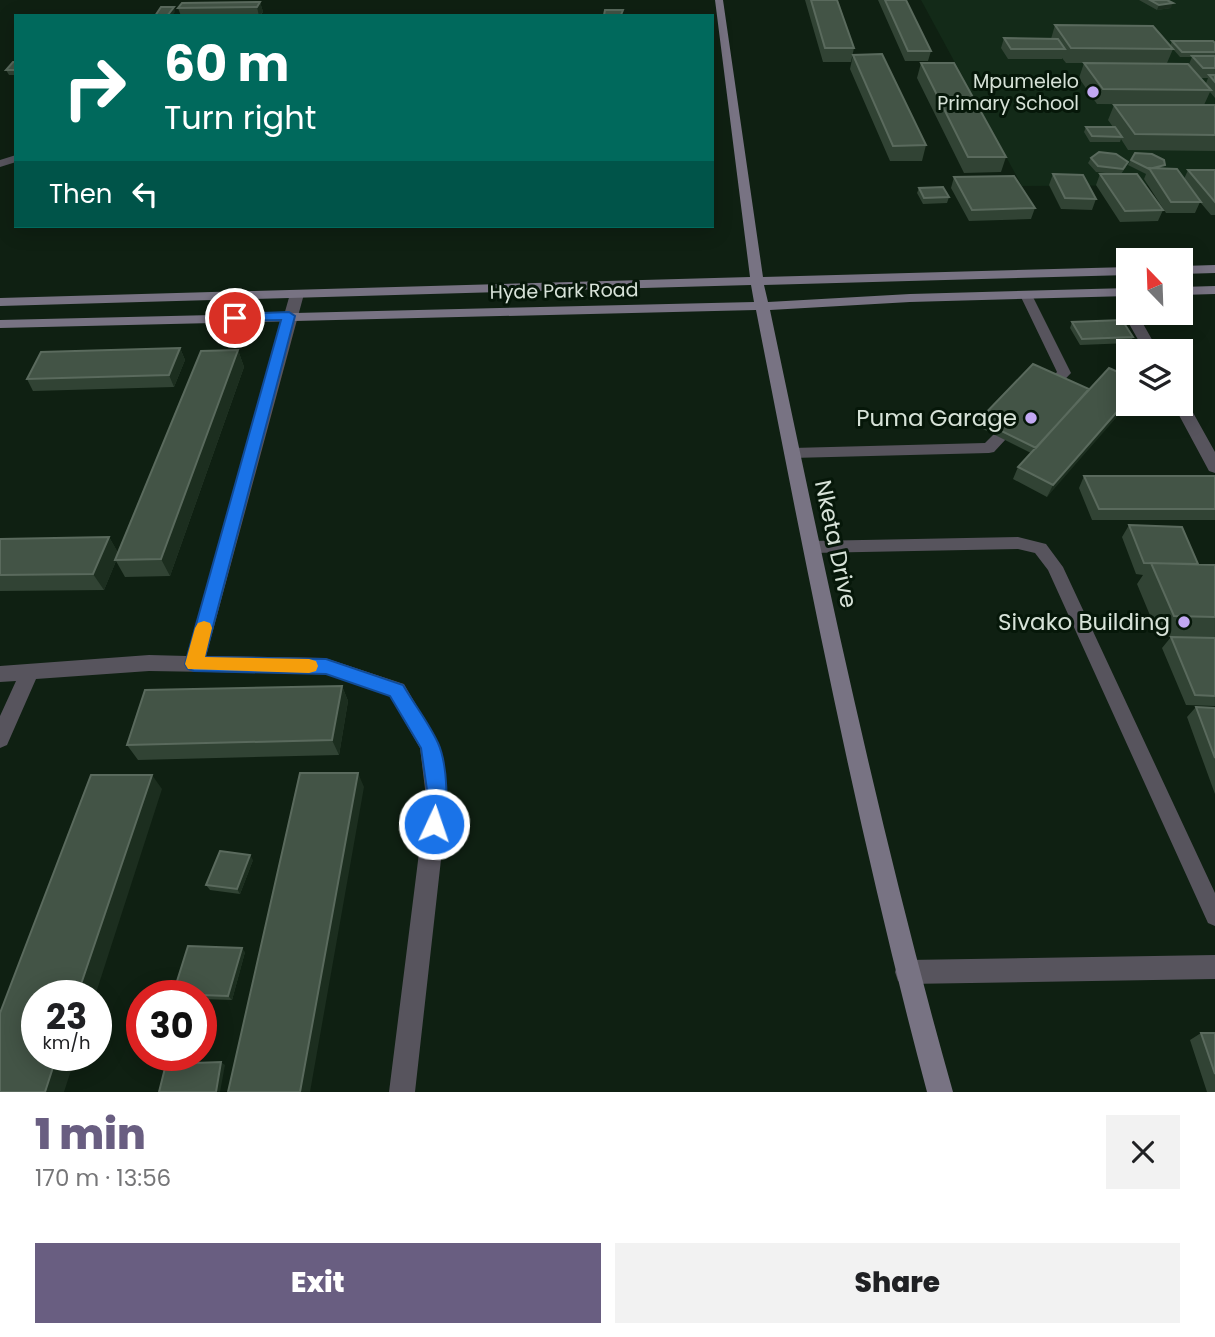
<!DOCTYPE html>
<meta charset="utf-8">
<style>
:root{--surface:#fff;--page:#f2f2f2;--text:#202124;--muted:#757577;--accent:#695e81}
body{margin:0;font-family:Poppins,sans-serif;background:var(--page);color:var(--text);height:100vh;display:flex;flex-direction:column;font-size:26px;white-space:nowrap}
*{box-sizing:border-box;margin:0}
p{font-size:23px;color:var(--muted)}
.icon{flex:none;width:38px;height:38px;fill:none;stroke:currentColor;stroke-width:2;stroke-linecap:round;stroke-linejoin:round}
.map{position:relative;height:1092px;overflow:hidden}
.drawer{display:flex;flex-direction:column;background:var(--surface);flex:1}
.drawer>*{flex:none}
.top-card{position:absolute;left:14px;top:14px;width:700px;height:214px;border-radius:0px;box-shadow:0 4px 18px #0003;background:#00695c;color:#fff;overflow:hidden}
.needle{width:46px;rotate:337deg}
.tools{position:absolute;left:1116px;top:248px;display:grid;gap:14px}
.tools a{display:grid;place-items:center;width:77px;height:77px;border-radius:0px;background:var(--surface);box-shadow:0 4px 18px #0003;font-size:35px}
.speed{position:absolute;left:21px;top:980px;display:flex;gap:14px;font-size:35px;font-weight:700;text-align:center}
.speed>*{display:grid;place-content:center;width:91px;height:91px;border-radius:50%;background:var(--surface);box-shadow:0 4px 18px #0003;line-height:1}
.speed small{font-size:18px;font-weight:400}
.speed .limit{border:10px solid #d22;background:#fff;color:#111}
.pin{position:absolute;display:grid;place-items:center;width:60px;height:60px;color:#fff;margin:-30px;border:4px solid #fff;border-radius:50%;box-shadow:0 2px 7px #0007}
.me{position:absolute;width:77px;margin:-38px;rotate:3deg;stroke-linejoin:round;filter:drop-shadow(0 0 5px #0008)}
.turn{display:flex;align-items:center;gap:24px;height:147px;padding:0 35px;font-size:32px}
.turn .icon{width:91px;height:91px;stroke-width:2.5}
.turn b{display:block;font-size:49px;line-height:60px}
.then{display:flex;align-items:center;height:66px;padding:0 35px;background:#0003;gap:14px;font-size:26px}
.round{display:grid;place-items:center;flex:none;width:74px;height:74px;border-radius:0px;background:var(--page)}
.headline{display:flex;align-items:center;justify-content:space-between;height:119px;padding:0 35px}
h1{font-size:42px;font-weight:800;line-height:52px;color:var(--accent)}
.cta{display:flex;gap:14px;margin-top:auto;padding:14px 35px}
.cta a{flex:1;height:80px;border-radius:0px;background:var(--accent);color:#fff;font-size:28px;font-weight:800;line-height:80px;text-align:center}
.cta a+a{background:var(--page);color:var(--text)}
.map>svg:first-child{display:block}
</style>
<div class="map">
<svg width="1215" height="1092" viewBox="0 0 1215 1092">
<rect width="100%" height="100%" fill="#0f2012"/>
<path fill="#132a18" d="M921 0H1215V185L1022 186Z"/>
<g fill="none" stroke-linecap="round" stroke-linejoin="round">
<path fill="#57545d" fill-rule="evenodd" d="M1026 291 1032 295 1071 373 1052 393 1047 394 1040 390 1057 372 1020 295Z
M1013 418 1018 420 1020 423 1018 426 994 452 989 453 792 458 785 453 792 448 985 443 1008 420Z
M1018 537 1046 544 1063 567 1215 893V926L1208 923 1048 570 1035 553 1018 549 811 553 803 547 811 541Z"/>
<path fill="#57545d" fill-rule="evenodd" d="M16 155V162L0 167V160Z
M297 290 304 294 206 656 325 658 404 684 440 746 448 797 415 1092H389L426 797 420 748 390 696 325 674 149 671 36 679 7 745 0 748V716L16 681 0 682V666L149 655 187 656 290 294Z
M1129 309V313H1137L1159 352H1145L1123 313Z
M1181 399 1186 400 1215 452V473L1209 471 1173 404H1181Z
M1215 955V979L907 984 898 981 895 972 898 963 907 960Z"/>
<path fill="#787383" fill-rule="evenodd" d="M715 0H723L763 277 1129 267V275L764 285 768 302 910 294 1129 288V296L910 302 770 310C825 572 880 834 953 1092H927C858 834 807 572 756 310L0 328V320L754 302 751 285 0 306V298L750 277Z
M1215 265V273L1181 274V266Z
M1215 286V294L1181 295V287Z"/>
</g>
<path fill="#314334" fill-rule="evenodd" d="M805 0H837L854 48 851 62H823Z
M878 0H906L931 51 928 61H905Z
M1139 0H1167L1171 8 1157 10Z
M260 2 263 12 260 16H181L178 8Z
M1055 25 1170 46 1172 41 1215 43V98L1210 92 1204 105 1097 104 1079 78 1084 63H1066L1062 58V59H1008L1001 48 1004 38 1051 39ZM1173 49 1180 57H1192L1189 64 1167 63ZM1201 78H1208L1206 83Z
M853 55 926 145 922 161H890L850 69Z
M16 62V75H9L6 70Z
M921 63 1006 157 1001 172 964 173 917 78Z
M1114 105H1215V151L1128 150 1121 139 1120 142H1090L1084 132 1086 127H1113L1108 120Z
M1091 158 1126 167 1121 174 1163 210 1158 221 1120 222 1096 185 1100 174H1115L1096 172 1088 163Z
M1131 160 1164 168 1184 179 1188 170H1215V215H1211L1200 202 1195 213H1166L1144 179 1146 174 1128 165Z
M1053 174 1096 199 1092 210 1061 209 1049 185Z
M954 177 1035 208 1031 219 969 221 951 188Z
M919 188 949 197 947 203 923 204 917 193Z
M1072 322 1133 337 1130 343 1080 345 1070 328Z
M180 348 185 360 174 387 33 391 27 379Z
M238 350 244 367 170 576 125 577 116 561 104 590 0 591V539L109 537 118 553Z
M1129 377 1047 497 1013 479 1018 467 1031 453 977 426 979 420Z
M1084 476H1215V520H1092L1079 488Z
M1129 525 1198 564 1215 565V706L1186 705 1162 648 1171 637H1159L1137 584 1143 575 1136 574 1122 537Z
M342 686 348 701 339 755 138 760 127 745Z
M1196 707 1215 708V794L1187 717Z
M253 860 240 894 210 890 206 885Z
M245 952 232 1000 201 999V996H175L173 994Z
M1201 1033H1215V1092H1207L1190 1040Z"/>
<path fill="#1c2e1f" d="M260 2 263 12 259 16 257 7Z
M1173 3 1171 8 1157 10 1159 5Z
M174 7 175 12 172 16H167Z
M180 348 185 360 174 387 169 375Z
M238 350 244 367 170 576 161 559Z
M1129 398V403L1047 497 1053 485Z
M109 537 119 554 104 590 93 574Z
M342 686 348 701 339 755 332 740Z
M358 773 364 787 310 1092H300Z
M152 775 162 789 95 996H77Z
M250 855 253 860 240 894 237 889Z
M242 948 245 952 232 1000 228 996Z
M57 1055H76L64 1092H45Z
M221 1062 225 1065 220 1092H216Z"/>
<path fill="#435446" stroke="#5a6a5d" stroke-width="2" d="M811 0H837L854 48H825Z
M885 0H906L931 51H908Z
M1150 0H1167L1173 3 1159 5Z
M260 2 257 7 178 8 182 3Z
M161 7H174L167 16H155Z
M605 10H623L621 15H604Z
M1055 25 1153 26 1173 49 1071 48Z
M1004 38 1058 39 1065 49H1011Z
M1172 41H1213L1215 43V52H1182Z
M882 54 926 145 893 146 853 55Z
M1192 56H1215V68H1203Z
M13 62H16V70H6Z
M921 63H954L1006 157H968Z
M1084 63 1188 64 1211 90 1103 89Z
M1209 75H1215V82Z
M1114 105H1215V135L1135 134Z
M1086 127H1115L1122 137 1092 136Z
M1099 152 1116 154 1128 162 1123 169 1098 166 1091 158Z
M1135 153 1152 154 1164 160 1165 165 1149 169 1131 160Z
M1149 168 1177 169 1201 202H1171Z
M1188 170H1215V202Z
M1053 174 1083 175 1096 199 1065 198Z
M1100 174H1137L1163 210 1125 211Z
M1014 176 1035 208 972 210 954 177Z
M943 187 949 197 924 198 919 188Z
M1122 320 1133 337 1082 339 1072 322Z
M180 348 169 375 27 379 41 352Z
M238 350 161 559 115 560 201 351Z
M1033 364 1089 389 1036 448 979 420Z
M1109 368 1129 377V398L1053 485 1018 467Z
M1084 476H1215V509H1099Z
M1129 525 1182 527 1198 564 1144 563Z
M109 537 93 574 0 575V539Z
M1151 563 1215 565V617L1174 616Z
M1171 637 1215 638V696L1195 695Z
M342 686 332 740 127 745 145 690Z
M1196 707 1215 708V758Z
M300 773H358L300 1092H228Z
M91 775H152L77 996H37V1055H57L45 1092H0V1013Z
M220 851 250 855 237 889 206 885Z
M188 946 242 948 228 996 173 994Z
M1201 1033H1215V1074Z
M221 1062 216 1092H159L166 1064Z"/>
<path fill="#1a73e8" stroke="#114b97" stroke-width="2" d="M289 312 295 316 205 657 326 659 403 685C414 704 429 723 438 743 447 763 450 810 441 831L434 833 427 831 424 824 428 797 421 748 390 696 326 674 194 671 188 669 185 664 281 320 235 321 228 318 235 314Z"/>
<path fill="#f59e0b" d="M204 621 210 623 212 628 205 657 309 659 316 661 318 666 316 671 309 673 188 669 185 664 195 628 198 623Z"/>
<g fill="#c2a8f2" stroke="#061709" stroke-width="2.5">
<circle cx="1093" cy="92" r="7"/>
<circle cx="1031" cy="418" r="7"/>
<circle cx="1184" cy="622" r="7"/>
</g>
<g text-anchor="middle" dominant-baseline="central" stroke-width="6" stroke-linejoin="round" paint-order="stroke">
<g font-size="19" fill="#d7e2d8" stroke="#061709" text-anchor="end">
<text x="1079" y="81">Mpumelelo<tspan x="1079" dy="22">Primary School</tspan></text>
</g>
<g font-size="19" fill="#d7e2d8" stroke="#061709">
<text transform="translate(564 291) rotate(-1)">Hyde Park Road</text>
</g>
<g font-size="23" fill="#d7e2d8" stroke="#061709" text-anchor="end">
<text x="1017" y="418">Puma Garage</text>
<text x="1170" y="622">Sivako Building</text>
</g>
<g font-size="23" fill="#d7e2d8" stroke="#061709">
<text transform="translate(836 544) rotate(78)">Nketa Drive</text>
</g>
</g>
</svg>
<div class="tools">
<a><svg class="needle" viewBox="-14 -14 28 28"><path d="M0-13l5 13h-10z" fill="#e53935"/><path d="M0 13l5-13h-10z" fill="#757577"/></svg></a>
<a><svg class="icon" aria-label="layers" viewBox="0 0 24 24"><path d="M12 4l9 5-9 5-9-5zM3 14l9 5 9-5"/></svg></a>
</div>
<div class="speed"><div>23<small>km/h</small></div><div class="limit">30</div></div>
<div class="pin" style="left:235px;top:318px;background:#d93025"><svg class="icon" aria-label="arrive" viewBox="0 0 24 24"><path d="M6 21V4h12l-3 4 3 4H6"/></svg></div>
<svg class="me" style="left:434px;top:824px" viewBox="-20 -20 40 40"><circle r="17" fill="#1a73e8" stroke="#fff" stroke-width="3"/><path d="M0-11L8 9 0 5-8 9z" fill="#fff"/></svg>
<div class="top-card">
<div class="turn"><svg class="icon" aria-label="right" viewBox="0 0 24 24"><path d="M7 20v-9h11M14 6l5 5-5 5"/></svg><div><b>60 m</b>Turn right</div></div>
<div class="then">Then<svg class="icon" aria-label="left" viewBox="0 0 24 24"><path d="M17 20v-9H6M10 6l-5 5 5 5"/></svg></div>
</div>
</div>
<section class="drawer">
<div class="headline"><div><h1>1 min</h1><p>170 m · 13:56</p></div><a class="round"><svg class="icon" aria-label="close" viewBox="0 0 24 24"><path d="M6 6l12 12M18 6L6 18"/></svg></a></div>
<div class="cta"><a>Exit</a><a>Share</a></div>
</section>
